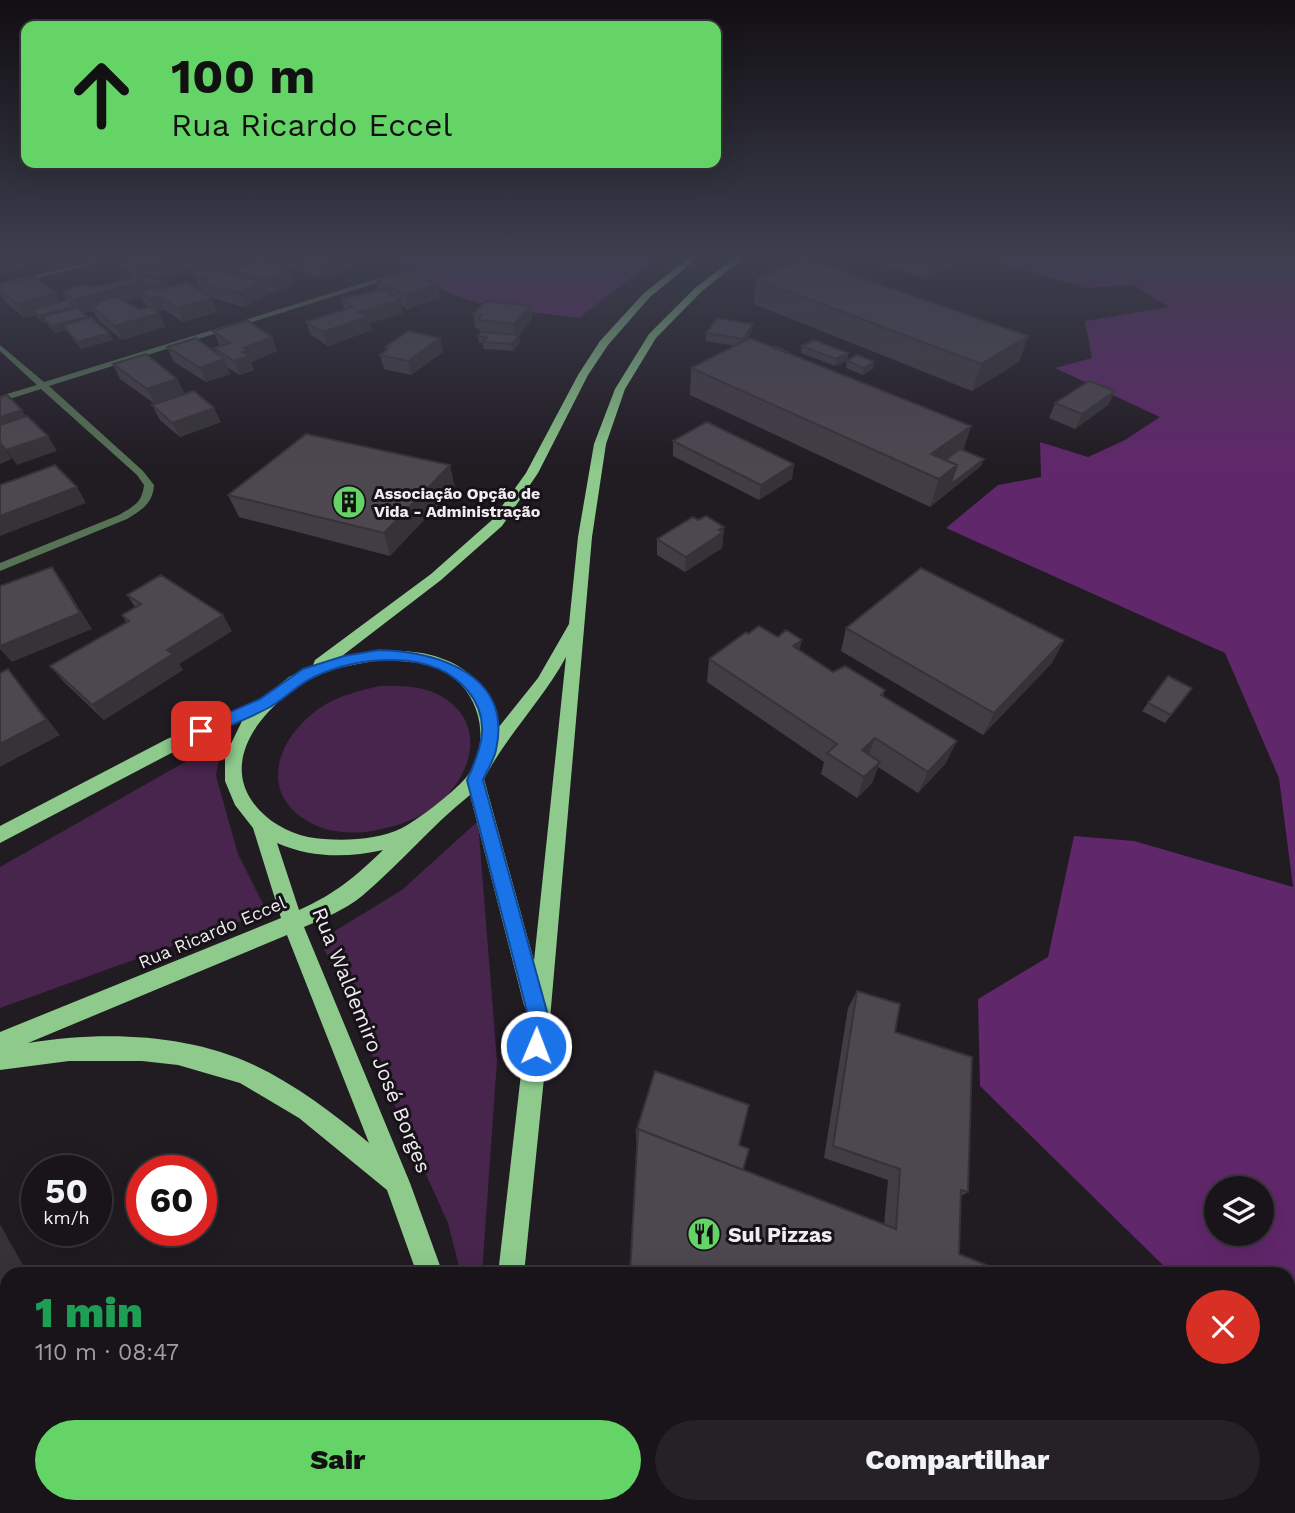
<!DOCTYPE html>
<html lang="pt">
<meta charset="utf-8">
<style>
:root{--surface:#19141a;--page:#262127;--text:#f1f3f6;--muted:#9f9ea2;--line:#373339;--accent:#65d467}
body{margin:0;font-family:"Work Sans",sans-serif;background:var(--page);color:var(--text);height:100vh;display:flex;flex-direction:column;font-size:26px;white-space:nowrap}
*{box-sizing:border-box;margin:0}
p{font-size:23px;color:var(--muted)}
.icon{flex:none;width:38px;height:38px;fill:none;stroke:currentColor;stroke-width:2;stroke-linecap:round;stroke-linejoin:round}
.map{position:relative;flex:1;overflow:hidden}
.sheet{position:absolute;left:0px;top:1267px;width:1295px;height:247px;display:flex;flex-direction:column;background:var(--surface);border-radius:21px 21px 0 0;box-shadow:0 7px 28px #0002,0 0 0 2px var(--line)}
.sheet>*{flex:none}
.guide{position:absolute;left:21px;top:21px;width:700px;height:147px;border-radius:14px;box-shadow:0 7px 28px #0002,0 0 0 2px var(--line);background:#65d467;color:#111;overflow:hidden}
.controls{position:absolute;left:1204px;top:1176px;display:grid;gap:14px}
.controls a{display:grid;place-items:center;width:70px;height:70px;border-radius:50%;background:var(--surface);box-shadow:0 7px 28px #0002,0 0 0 2px var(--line);font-size:35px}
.speed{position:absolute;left:21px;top:1155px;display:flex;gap:14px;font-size:35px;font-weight:700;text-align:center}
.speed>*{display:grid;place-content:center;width:91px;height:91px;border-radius:50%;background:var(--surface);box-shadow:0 7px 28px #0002,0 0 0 2px var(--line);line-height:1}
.speed small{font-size:18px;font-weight:400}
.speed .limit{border:10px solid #d22;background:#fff;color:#111}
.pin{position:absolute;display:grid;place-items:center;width:60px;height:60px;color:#fff;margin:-30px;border-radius:14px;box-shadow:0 4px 10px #0006}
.me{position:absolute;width:77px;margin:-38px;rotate:1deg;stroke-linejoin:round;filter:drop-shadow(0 0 5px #0008)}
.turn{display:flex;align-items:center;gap:24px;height:147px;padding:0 35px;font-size:32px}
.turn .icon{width:91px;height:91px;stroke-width:2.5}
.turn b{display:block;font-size:49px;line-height:60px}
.round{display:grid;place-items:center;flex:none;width:74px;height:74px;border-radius:37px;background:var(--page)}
.overview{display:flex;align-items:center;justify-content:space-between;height:119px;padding:0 35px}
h1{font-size:42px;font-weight:800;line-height:52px;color:#1e9e55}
.primary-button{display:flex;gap:14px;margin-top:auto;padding:14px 35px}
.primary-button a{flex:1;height:80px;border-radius:42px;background:var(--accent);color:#111;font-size:28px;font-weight:800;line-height:80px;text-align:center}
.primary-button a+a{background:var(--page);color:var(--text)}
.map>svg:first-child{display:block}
</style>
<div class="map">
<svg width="1295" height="1513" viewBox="0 0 1295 1513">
<rect width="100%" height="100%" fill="#211b22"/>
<path fill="#47254d" d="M379 686C398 686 419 685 437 694 495 723 469 789 422 815 406 823 389 828 372 831 353 834 332 833 315 825 256 797 275 739 320 708 337 696 359 691 379 686Z
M222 741 216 776 238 854 267 912 0 1008V867Z
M478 821 497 1061 482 1274H461L448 1223 320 940 402 890Z"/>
<path fill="#61276b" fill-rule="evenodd" d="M396 256H659L579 318C516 310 440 307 396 256Z
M977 256H1295V1513H1185L1186 1507H1288V1274H1172L980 1086 978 999 1048 957 1074 836 1134 841 1293 887 1279 778 1225 653 946 528 998 485 1041 477 1040 442 1088 457 1125 440 1160 417 1055 368 1092 358 1085 321 1169 307 1133 285 1087 288ZM1216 1188H1262V1234H1216Z"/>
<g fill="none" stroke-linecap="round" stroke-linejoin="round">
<path fill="#567355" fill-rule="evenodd" d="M113 256H123L0 288V284Z
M393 274 395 277 49 386 143 471 154 485C153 503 142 510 127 519L0 571V563L119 515C134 506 142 503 144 485L137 475 41 389 0 402V396L37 385 0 351V345L44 382Z
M698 1507H742L744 1513H700Z"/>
<path fill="#8dca8c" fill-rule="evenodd" d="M691 256H700L650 297 608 345 588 375 538 473 502 526 441 580 342 656C408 643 484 649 498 728L538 678 569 624 578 537 594 444 615 389 649 334 695 288 737 256H746L701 292 656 338 625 389 606 444 592 537 550 1019 524 1274H498L528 1013 524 1005 470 795C431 826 400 864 362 896 345 910 324 918 304 927L410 1183 443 1274H417L387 1190 299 1118 240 1083 178 1065 142 1061H69L0 1070V1032L281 918 253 828 235 805 225 781V756L243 719 179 749 0 843V826L167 739 263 698 289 677 313 665 315 660 431 574 492 520 526 473 578 375 600 341 644 293ZM566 657 534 961 484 779C506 736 542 701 566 657ZM379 660C396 661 415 661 432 666 476 680 495 736 468 775 458 789 418 820 402 828 375 841 337 842 308 837 286 832 265 820 252 801 217 750 279 692 322 673 340 666 360 664 379 660ZM277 843C311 858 347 858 383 850 355 877 335 894 299 910ZM287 935 369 1143C333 1113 296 1085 254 1065 186 1033 101 1031 28 1043Z
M473 1507H504L503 1513H471Z"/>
</g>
<path fill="#423d44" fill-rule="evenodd" d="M0 256H41L22 262 18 260 22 268Z
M128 256H284L266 261 283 265 284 270 293 284 274 293 266 291 267 295 244 307 211 298 217 312 183 322 165 310 157 312 159 313 165 327 122 340 99 321 93 311 84 313 88 318 109 333 113 340 81 349 66 330 55 333 45 322 43 323 35 315 25 318 4 301 0 295V286L61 302 68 301 63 291 91 288 123 280 134 274 127 270 121 257ZM247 257 256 262 235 270 237 276 212 269 248 259ZM195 260 209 269 193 273 196 280 199 281 196 282 200 290 169 287 166 282 145 276 152 274 158 278 197 267ZM141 297 145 305 148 307 140 310 125 301Z
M285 256H350L353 267 322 279 288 267Z
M856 256H966L926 278Z
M756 279 1028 336 1019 362 972 391 754 304Z
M377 281 437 284 440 298 408 309 401 305 403 313 370 323 372 330 328 346 311 335 306 322 344 309 341 299 379 290Z
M531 306 532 320 518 335 520 342 513 351 484 349 483 343H479L478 336 480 333 479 329 475 328 473 314Z
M753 324 752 331 746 340 788 352V353L971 426 963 450 984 459 981 466 930 507 690 395 691 368 736 346 706 341V333Z
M213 331 277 351 251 362 254 370 240 375 227 367 230 374 206 382 174 362 167 347 217 354 214 348 220 346Z
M440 338 443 352 411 375 384 369 380 355 386 350 385 347Z
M802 346 848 353 847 360 835 366 801 353Z
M847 361 873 369 863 375 846 368Z
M113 364 177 379 184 393 155 404 120 379Z
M1115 391 1108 405 1075 429 1049 418 1055 403Z
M152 405 221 422 180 437 160 420Z
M673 441 794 464 792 479 759 500 673 456Z
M455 487 390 556 239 517 228 495Z
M698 520 724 527 722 548 685 572 657 555V539Z
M127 595 232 631 179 664 183 670 104 720 63 681 50 666 126 622 122 615 135 607Z
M846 628 1064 640 1052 663 983 735 841 651Z
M748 634 799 650 833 672 885 690 883 697 946 763 918 793 878 767 872 783 857 798 821 774 824 762 707 682 709 659Z
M1168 676 1192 688 1165 723 1142 711Z
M857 991 895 1032 968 1192 961 1196 959 1254 636 1141V1132L739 1145 743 1170 884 1225 888 1180 824 1158 848 1008Z"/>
<path fill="#363237" d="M12 256H16L22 268 0 273V258Z
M19 256H41L22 262Z
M186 256H193L197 267 158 278 152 265Z
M210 256H246L248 259 211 270 206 257Z
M256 256H284L258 263Z
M346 256H350L353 267 322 279 318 266Z
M937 256H966L926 278 931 259Z
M146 261 152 274 139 278 133 265Z
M283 265 285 273 289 271 293 284 274 293 269 280 276 268Z
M143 281 148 291 157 285 166 282 169 289 166 296 160 297 165 310 155 313 149 299 153 298 143 289 146 295 139 292 141 297 100 309 98 305 95 303 98 309 92 307 93 310 81 314 74 300Z
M263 282 267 295 244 307 239 293Z
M437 284 440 298 408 309 405 295Z
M56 293 63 307 32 310 35 315 25 318 17 304Z
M212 298 217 312 183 322 177 308Z
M400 300 403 313 370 323 372 330 328 346 323 332 359 312Z
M74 306 78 313 42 317 45 322 43 323 39 316Z
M531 306 532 320 516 338 514 324Z
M159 313 165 327 122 340 115 326Z
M87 317 91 324 63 325 66 330 55 333 51 326Z
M753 324 752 331 742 347 743 339Z
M109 333 113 340 81 349 77 342Z
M519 335 520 342 513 351 512 344Z
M1028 336 1019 362 972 391 981 364Z
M272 337 277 351 251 362 254 370 240 375 234 361 244 348Z
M440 338 443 352 411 375 408 361Z
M848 353 847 360 835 366 836 359Z
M224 359 230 374 206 382 200 368Z
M874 362 873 369 863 375 864 368Z
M177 379 184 393 155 404 147 389Z
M1115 391 1108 405 1075 429 1082 414Z
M214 408 221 422 180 437 172 423Z
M22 410 31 424 0 435V417Z
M971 426 962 454 932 476 931 454Z
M48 436 57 451 17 465 6 450Z
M1 444 12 459 0 464V445Z
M984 459 981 466 930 507 939 479 957 465Z
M794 464 792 479 759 500 761 485Z
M450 465 455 487 390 556 384 533Z
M77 487 86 503 0 536V516Z
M724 527 722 548 685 572 686 557Z
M52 567 63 582 92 629 12 662 0 649V646Z
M223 615 232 631 179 664 183 670 104 720 92 705 167 650Z
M802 640 797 662 793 646Z
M1064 640 1052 663 983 735 994 713Z
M8 669 21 685 60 735 0 767V744Z
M875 738 867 760 854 771 862 750Z
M957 741 946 763 918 793 928 772Z
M880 762 872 783 857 798 864 777Z
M0 1224 28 1274H7V1291L0 1278Z
M7 1358V1393L0 1399V1364Z"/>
<path fill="#4d474f" stroke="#363237" stroke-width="2" d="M0 256H12L0 258Z
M128 256H186L152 265 146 261 133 265 121 257Z
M288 256H346L318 266Z
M920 256H937L931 259Z
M261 259 283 265 276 268 289 271 269 280 235 270Z
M807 259 1028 336 981 364 756 279Z
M209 268 219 272 205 277 193 273Z
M220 271 263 282 239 293 196 282Z
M408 271 437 284 405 295 377 281Z
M135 274 166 282 157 285 162 289 158 290 154 287 145 290 143 289 151 286 145 285 143 281 136 277 125 280 123 279Z
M34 277 56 293 17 304 0 291V286Z
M136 277 143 281 74 300 63 291 86 284 91 288Z
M187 282 212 298 177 308 159 296 149 299 139 292 154 287 158 290Z
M383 289 400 300 359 312 368 317 323 332 306 322 352 307 341 299Z
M116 296 140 310 150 307 159 313 115 326 92 307 98 305 95 303Z
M67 300 74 306 39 316 32 310Z
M486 301 531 306 514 324 478 320 482 315 473 314Z
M77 307 87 317 51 326 42 317Z
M91 317 109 333 77 342 63 325Z
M717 318 753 324 743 339 706 333Z
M247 320 272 337 244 348 247 350 242 352 249 356 234 361 214 348 230 343 213 331Z
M408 331 440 338 408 361 380 355 389 348 385 347Z
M481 332 519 335 512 344 483 342 487 337 478 336Z
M196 338 224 359 200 368 167 347Z
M750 338 971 426 931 454 957 465 939 479 691 368Z
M814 340 848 353 836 359 802 346Z
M774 346 788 352 786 353 772 347Z
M146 354 177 379 147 389 113 364Z
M857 355 874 362 864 368 847 361Z
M1089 381 1115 391 1082 414 1055 403Z
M194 391 214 408 172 423 152 405Z
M7 395 22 410 0 417V397Z
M27 416 48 436 6 450 1 444 0 445V425Z
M707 422 794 464 761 485 673 441Z
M306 434 450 465 384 533 228 495Z
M960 449 984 459 950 485 957 465 945 460Z
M55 465 77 487 0 516V485Z
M706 516 724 527 719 530 723 532 686 557 657 539 693 517 698 520Z
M52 567 80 613 0 646V586Z
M921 568 1064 640 994 713 846 628Z
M161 575 223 615 167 650 173 654 92 705 50 666 129 621 122 615 141 604 127 595Z
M759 626 778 637 786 630 802 640 793 646 833 672 845 666 885 690 881 695 957 741 928 772 875 738 862 750 880 762 864 777 827 753 837 744 709 659 746 632 748 634Z
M8 669 46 720 0 744V673Z
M1168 676 1192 688 1171 715 1148 703Z
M857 991 900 1004 895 1032 972 1057 968 1192 961 1190 959 1254 1004 1272V1274H630L638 1129 896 1229 900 1169 833 1146Z
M655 1071 749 1105 739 1145 749 1149 743 1170 638 1129V1133L636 1132Z
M0 1278 7 1291V1358L0 1364Z"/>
<linearGradient id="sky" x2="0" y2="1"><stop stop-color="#120f13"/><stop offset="0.55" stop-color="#3d3f4f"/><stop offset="1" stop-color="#3d3f4f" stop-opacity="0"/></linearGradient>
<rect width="1295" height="468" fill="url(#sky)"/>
<path fill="#1a73e8" stroke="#114b97" stroke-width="2" d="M379 650C438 652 513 674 496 750 494 760 487 770 483 780L549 1019 544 1053 536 1056 529 1053 526 1046 529 1019 467 780C481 750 492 720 468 691 434 649 359 655 314 677 298 684 286 698 270 707 250 718 228 726 207 735H196L193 731 196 727 260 699 303 669 344 656Z"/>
<defs>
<symbol id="building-disc" viewBox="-11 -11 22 22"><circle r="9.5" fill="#65d467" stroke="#171218"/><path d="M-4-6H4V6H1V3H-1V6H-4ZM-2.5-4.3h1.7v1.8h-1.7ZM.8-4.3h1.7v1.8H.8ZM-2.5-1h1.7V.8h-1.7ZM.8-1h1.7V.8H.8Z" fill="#111"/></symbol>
<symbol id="restaurant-disc" viewBox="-11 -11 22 22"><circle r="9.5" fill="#65d467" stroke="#171218"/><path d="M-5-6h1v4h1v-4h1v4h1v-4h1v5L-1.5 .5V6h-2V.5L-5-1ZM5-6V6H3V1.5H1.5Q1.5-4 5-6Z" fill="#111"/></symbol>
</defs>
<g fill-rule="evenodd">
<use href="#building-disc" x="330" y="483" width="38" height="38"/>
<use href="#restaurant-disc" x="685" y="1215" width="38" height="38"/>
</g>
<g text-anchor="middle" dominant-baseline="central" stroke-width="6" stroke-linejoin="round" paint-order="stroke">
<g font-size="16" font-weight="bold" fill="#f0ecf1" stroke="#171218" text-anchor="start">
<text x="374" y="493">Associação Opção de<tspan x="374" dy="18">Vida - Administração</tspan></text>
</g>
<g font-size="18" fill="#f0ecf1" stroke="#171218">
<text transform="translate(212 932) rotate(-23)">Rua Ricardo Eccel</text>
</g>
<g font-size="21" fill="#f0ecf1" stroke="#171218">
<text transform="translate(372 1040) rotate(68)">Rua Waldemiro José Borges</text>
</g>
<g font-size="21" font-weight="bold" fill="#f0ecf1" stroke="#171218" text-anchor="start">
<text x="728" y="1234">Sul Pizzas</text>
</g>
</g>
</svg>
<div class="controls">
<a><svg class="icon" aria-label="layers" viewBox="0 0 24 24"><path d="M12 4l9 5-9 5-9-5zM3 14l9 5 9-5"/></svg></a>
</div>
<div class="speed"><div>50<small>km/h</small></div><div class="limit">60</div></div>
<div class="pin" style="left:201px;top:731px;background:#d93025"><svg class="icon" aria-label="arrive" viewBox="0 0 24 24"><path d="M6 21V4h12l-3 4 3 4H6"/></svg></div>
<svg class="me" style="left:536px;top:1046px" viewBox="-20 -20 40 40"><circle r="17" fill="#1a73e8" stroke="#fff" stroke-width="3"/><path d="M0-11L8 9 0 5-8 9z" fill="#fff"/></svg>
<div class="guide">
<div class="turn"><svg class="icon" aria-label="ahead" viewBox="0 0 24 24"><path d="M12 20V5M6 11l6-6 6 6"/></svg><div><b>100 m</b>Rua Ricardo Eccel</div></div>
</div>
<section class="sheet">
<div class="overview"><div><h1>1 min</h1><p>110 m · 08:47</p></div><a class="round" style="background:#d93025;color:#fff"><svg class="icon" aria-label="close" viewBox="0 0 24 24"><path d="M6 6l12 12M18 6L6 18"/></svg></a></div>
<div class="primary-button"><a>Sair</a><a>Compartilhar</a></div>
</section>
</div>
